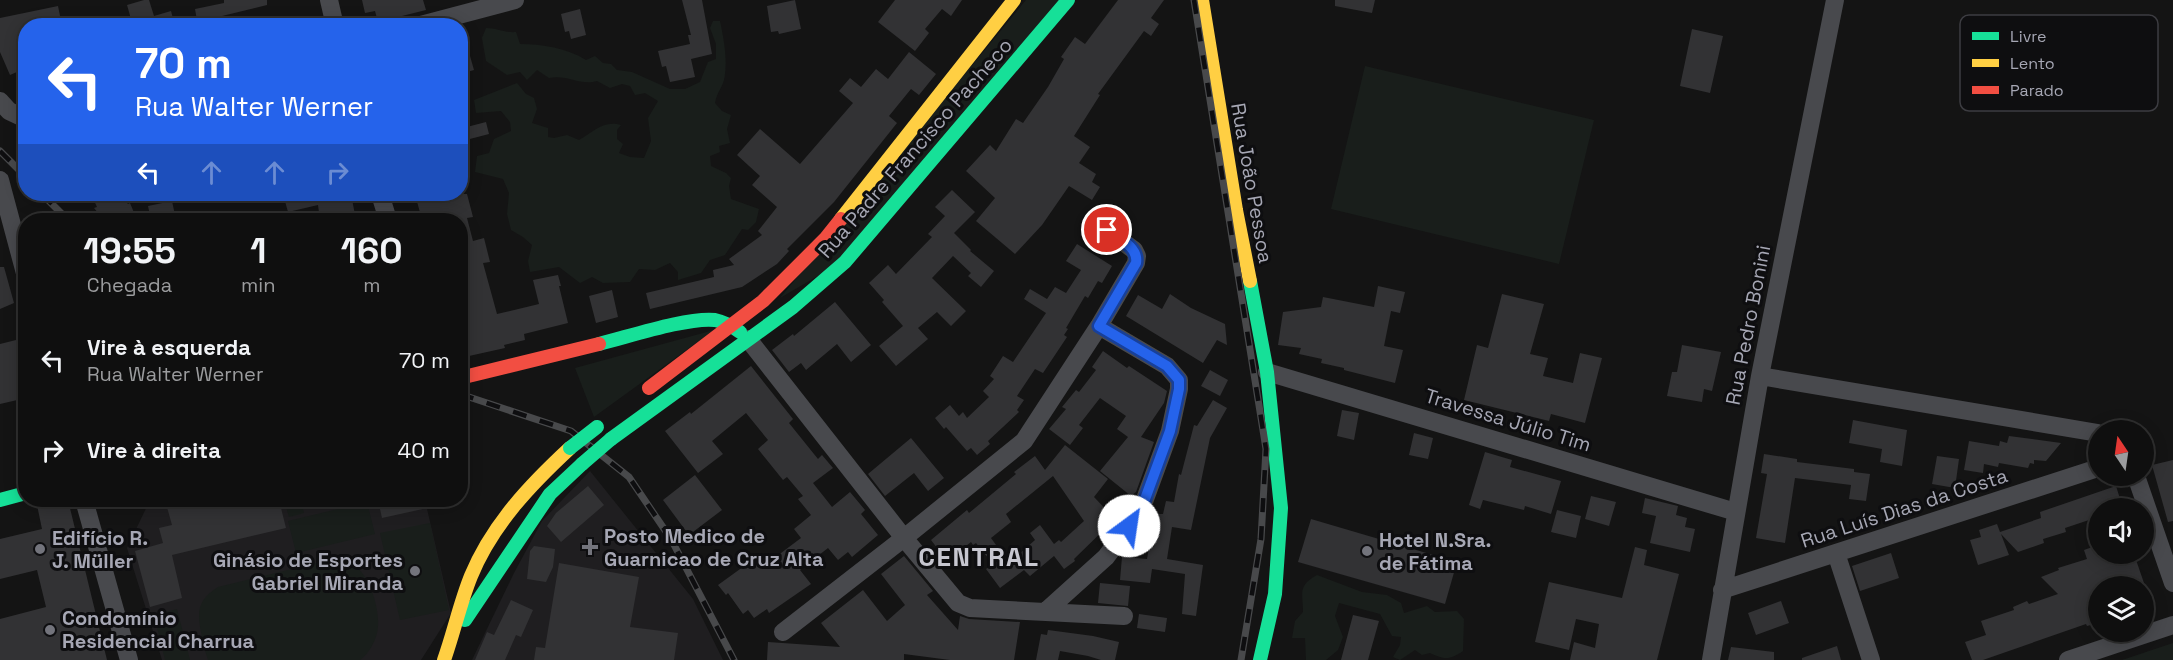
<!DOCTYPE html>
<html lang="pt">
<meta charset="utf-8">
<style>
:root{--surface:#0f0f0f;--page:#181818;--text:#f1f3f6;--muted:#9b9c9e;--line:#2f2f2f}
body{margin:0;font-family:"Space Grotesk",sans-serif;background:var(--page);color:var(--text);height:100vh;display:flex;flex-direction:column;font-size:22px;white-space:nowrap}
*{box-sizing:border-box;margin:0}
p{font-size:20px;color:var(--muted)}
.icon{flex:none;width:33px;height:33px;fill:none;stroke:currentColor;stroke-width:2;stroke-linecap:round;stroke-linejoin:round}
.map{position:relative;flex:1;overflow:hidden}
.sheet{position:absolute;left:18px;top:213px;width:450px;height:294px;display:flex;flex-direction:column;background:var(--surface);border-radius:24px;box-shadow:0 3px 15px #0003,0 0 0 2px var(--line)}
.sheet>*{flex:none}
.banner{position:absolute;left:18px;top:18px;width:450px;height:183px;border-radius:24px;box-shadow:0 3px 15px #0003,0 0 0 2px var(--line);background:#2563eb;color:#fff;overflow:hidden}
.needle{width:39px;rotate:347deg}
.tools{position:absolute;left:2088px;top:420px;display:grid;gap:12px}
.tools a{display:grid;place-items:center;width:66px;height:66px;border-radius:50%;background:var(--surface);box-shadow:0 3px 15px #0003,0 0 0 2px var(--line);font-size:30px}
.pin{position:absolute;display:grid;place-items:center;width:51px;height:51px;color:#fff;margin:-26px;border:3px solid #fff;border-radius:50%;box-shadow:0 2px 6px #0007}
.me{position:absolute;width:66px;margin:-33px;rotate:31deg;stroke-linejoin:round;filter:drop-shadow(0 0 4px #0008)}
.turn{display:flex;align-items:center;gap:21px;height:126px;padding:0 18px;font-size:27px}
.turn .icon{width:78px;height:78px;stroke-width:2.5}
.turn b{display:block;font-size:42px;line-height:51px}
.lanes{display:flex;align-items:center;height:57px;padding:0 18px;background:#0003;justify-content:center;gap:30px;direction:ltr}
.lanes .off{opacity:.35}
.eta{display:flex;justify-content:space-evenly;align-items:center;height:102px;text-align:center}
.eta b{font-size:36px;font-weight:800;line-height:42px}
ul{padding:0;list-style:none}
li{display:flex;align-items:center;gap:18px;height:90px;padding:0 18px}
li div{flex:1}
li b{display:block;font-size:22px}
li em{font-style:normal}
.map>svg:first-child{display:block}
</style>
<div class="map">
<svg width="2173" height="660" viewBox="0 0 2173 660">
<rect width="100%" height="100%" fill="#141414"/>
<path fill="#1f1e20" d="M590 471 693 599 723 660H472L514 573 542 521Z
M150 500H425L451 613 421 660H162L127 548Z"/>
<path fill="#191e1b" d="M1026 0H1059L835 266 780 298Z
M713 21H720C724 40 728 61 724 80 722 88 717 92 715 103L722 111 731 115 727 129 730 143 719 146 720 152 710 156 711 166 726 173 731 178 729 186 731 199 759 209 756 222 748 230 742 229 725 255 710 260 701 273 678 280V272L670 263 655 270 639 269 630 282 603 283 592 277 580 283 559 267 530 272 528 261 532 245 523 237 511 230 507 214 509 193 503 179 475 172 477 156 489 153 494 139 511 131 510 122 501 111 476 113 474 100 517 83 526 94 534 98 537 109 532 123 548 128V137L554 138 567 135 579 140C594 132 603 120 621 125L617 130V139L623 144 619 153 630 157 644 158 651 141 648 118 658 101 645 93 635 95 630 86 622 84 610 88 597 81C580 86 567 74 549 78L537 70 527 80 520 72 507 75 486 61 482 38 486 28C497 28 504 33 516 32L520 44C542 44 567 48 586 60L595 56 603 63 611 64 617 70 632 72 670 89H685L700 82 708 62 716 59V44L710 28Z
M1365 66 1594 120 1559 264 1331 209Z
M714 330 594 417 575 368Z
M284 500H301L304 513 289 517Z
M367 502 375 534 296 553 288 521Z
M430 523 449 610 400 620 380 533Z
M329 560C336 560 345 561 352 564 370 573 382 614 377 633 374 644 369 653 360 660H208C205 652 204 644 202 637 197 613 196 601 218 587Z
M1317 575 1362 592 1387 595 1401 603 1404 613 1427 606 1435 612 1457 611 1464 619 1463 651C1450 660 1445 660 1430 653L1422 655 1415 650 1400 660 1393 657 1400 645 1401 637 1392 636 1380 614 1339 603 1335 616 1343 637 1338 650 1326 660H1306L1305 638H1292L1295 621 1303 612C1303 593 1297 586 1317 575Z
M177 609 190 660H165L154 615Z
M2173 643V660H2122Z"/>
<path fill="#323234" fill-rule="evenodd" d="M144 0H149L154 16 171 11 175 26H133L127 5Z
M224 0H267V5L222 16 224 26H198L195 9 224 3Z
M362 0H423L426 10 378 22 375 11 365 13Z
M682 0H702L712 54 691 59 695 77 670 82 666 66 662 67 658 51 690 44 688 35H691Z
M795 0 801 29 779 34 778 31 771 32 767 6Z
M895 0H962L951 16 942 9 925 29 929 33 915 51 878 22Z
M1118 0H1164L1151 18 1159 24 1151 36 1144 31 1098 94 1100 95 1074 136 1090 147 1079 163 1096 174 1092 182 1100 187 1092 200 1069 186 1042 225 1015 254 976 221 995 198 966 171 990 145 996 151 1016 119 1023 123 1048 87 1064 59 1061 57 1075 37 1085 44Z
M1335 0H1375L1372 13 1335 6Z
M58 6 62 26H26V68L10 75 0 52V18Z
M580 9 586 35 571 39 569 31 565 32 561 14Z
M1692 29 1723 36 1710 93 1680 86Z
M464 35 474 70 460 74V36Z
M909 52 936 74 919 95 911 89 889 116 897 123 834 202 787 249 789 251 777 264 742 287 650 309 646 293 714 277 713 270 734 265 729 259 762 235 758 231 777 207 752 185 760 176 737 155 760 129 800 164 853 103 839 91 850 78 861 87 876 69 888 79Z
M486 122 489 134 466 140 463 128Z
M952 190 975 212 954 233 971 250 970 251 994 271 981 287 968 276 971 273 953 256 932 278 966 311 951 326 937 312 918 328 928 339 896 366 879 346 903 326 882 302 884 300 869 283 888 265 896 274 932 237 928 234 945 216 935 207Z
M91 194H119L128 204 130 203 135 215 128 220H104L94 208 97 207Z
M283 194H351L356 220H320L318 205 288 212Z
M415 194H467L473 217 467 218 473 241 484 238 490 262 483 263 497 314 539 304 533 280 558 275 561 286H559L568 323 524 334 525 340 504 345 505 348 460 358V220H422Z
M172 201 176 220H151L148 206Z
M1077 244 1112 266 1102 283 1098 281 1088 298 1085 296 1066 328 1068 329 1064 335 1067 337 1043 373 1035 369 1017 396 1024 400 1017 410 1019 412 988 441 990 444 977 455 971 448 967 451 946 427 944 429 935 418 950 405 959 416 963 412 967 418 989 397 983 391 994 379 990 376 1003 356 1013 362 1046 313 1024 299 1030 289 1047 299 1055 287 1066 293 1081 270 1066 261Z
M0 267H4L14 303 0 309Z
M1378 286 1405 292 1400 313 1391 311 1384 346 1403 350 1395 383 1344 370V368L1321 363 1322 359 1299 354 1301 348 1278 345 1283 312 1321 307 1323 297 1374 307Z
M612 290 618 317 596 323 589 296Z
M1170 294 1191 308 1225 324 1227 345 1217 340 1203 363 1126 316 1138 295 1162 309Z
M1502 294 1544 304 1530 354 1548 358 1543 376 1573 383 1580 353 1602 358 1585 423 1551 414 1549 421 1464 400 1477 345 1488 348Z
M835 302 871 345 851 362 837 344 806 370 801 363 789 372 772 350 793 334 794 336Z
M16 340 26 379V398L0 404V344Z
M1682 345 1721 352 1712 391 1704 389 1702 402 1667 396 1672 372H1677Z
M1103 351 1127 368 1129 366 1167 391 1164 403 1141 437 1154 442 1136 492 1131 496 1100 471 1128 437 1117 429 1126 416 1100 398 1079 425 1083 428 1070 445 1049 429 1066 409 1062 407 1076 390 1079 392 1096 370 1092 367Z
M751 366 793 419 789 423 818 459 822 455 833 468 813 483 832 507 850 492 865 510 861 514 878 535 852 557 848 552 838 560 828 548 800 570 811 584 769 613 767 609 754 618 748 610 743 614 728 593 726 595 718 585 758 556 765 565 801 538 794 529 811 515 798 499 803 496 787 477 783 480 758 449 768 440 746 413 712 441 723 454 698 473 665 431 690 412 691 414Z
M1210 370 1228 380 1220 396 1201 386Z
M1213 400 1227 408 1210 438 1191 530 1172 527 1167 559 1203 565 1196 616 1182 614 1185 574 1152 569 1150 583 1120 580 1122 557 1147 559 1151 536H1153L1157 514H1163L1166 501 1174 502 1179 474 1181 475 1194 425 1197 426Z
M1342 410 1359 413 1354 440 1337 436Z
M1853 420 1907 430 1902 466 1880 462 1882 449 1849 443Z
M1414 433 1433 438 1428 459 1409 455Z
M2009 436 2061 443 2046 461 2034 460V464L2030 463 2028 468 1999 463 1998 467 1984 464 1983 473 1964 470 1969 441 1999 446 2000 441 2007 443Z
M911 438 944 478 928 491 914 473 885 496 868 474Z
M1065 445 1108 479 1094 497 1115 519 1074 559 1075 561 1064 569 1054 556 1030 576 1024 570 1000 588 986 569 993 564 976 543 973 545 971 542 947 561 931 540 967 510 969 513 1016 474 1014 472 1035 456 1045 470ZM1053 476 1084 521 1061 542 1059 540 1054 544 1040 525 1030 533 1035 540 1009 563 991 538 1011 522 1006 514Z
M1485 452 1512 460 1510 467 1561 481 1551 514 1525 506 1524 510 1483 500 1480 509 1469 505Z
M1764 454 1797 459V462L1854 469V472L1870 474 1866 501 1849 499 1851 485 1795 478 1785 543 1756 538 1767 474 1761 473Z
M1937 456 1959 459 1955 488 1932 484Z
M2173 460V521L2168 522 2152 465Z
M695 475 722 510 689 535 663 500Z
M588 486 604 505 561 542 547 526 556 513Z
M2116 486 2122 505 2111 508H2098V517L2065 528 2066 532 2043 539 2044 543 2018 552 2001 534 2009 555 1978 565 1970 540 1981 537 1979 530 1997 524 2000 532 2041 518 2040 512Z
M1591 496 1616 502 1609 526 1585 519Z
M1645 498 1678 506 1676 515 1687 518 1685 527 1695 529 1690 552 1650 543 1656 516 1642 513Z
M55 500H68L107 660H0V619L46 607 37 570 0 579V539L42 529 37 505Z
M165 500H226L227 503 242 500H279L286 528 172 555 182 598 150 607 135 551 163 543 159 528 172 525Z
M378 500H440L441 505 382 518Z
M1557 510 1581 516 1576 538 1551 532Z
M1311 519 1457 562 1445 604 1298 562Z
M2098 545V554H2134L2145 586H2098V623L2087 626 2086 624 1983 660H1972L1965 642 1986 635 1981 621 2014 610 2013 607 2027 601 2029 604 2058 594 2041 577 2059 570 2058 568 2087 559 2084 550Z
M534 546 555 549 553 567 546 582 527 579 530 551Z
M1635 547 1647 550 1644 565 1679 574 1657 660H1570L1574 642 1595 648 1599 624 1576 619 1569 650 1535 642 1549 582 1622 598Z
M1891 553 1899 578 1860 591 1852 566Z
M904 556 933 591 927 595 958 630 960 616 969 619 1020 622 1014 660H950L904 654V660H767L768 642 840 647 821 623 863 590 887 621 905 605 881 574Z
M559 563 639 577 630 627 678 633 674 660H534L536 647 545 648Z
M1100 583 1130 586 1128 606 1098 603Z
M511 600 533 610 521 637 516 635 505 660H475L487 632 494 635Z
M1781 601 1789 623 1756 635 1748 613Z
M1139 614 1167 618 1165 632 1137 628Z
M1353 615 1379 621 1368 660H1341Z
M1048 630 1093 636 1119 642 1115 660H1101L1088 656 1060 651 1058 660H1036L1041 634 1047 635Z
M1837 646 1841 660H1802V658Z
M1731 647 1774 652V660H1728Z"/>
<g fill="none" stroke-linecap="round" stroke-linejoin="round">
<path stroke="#48494d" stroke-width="18" d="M329 0 335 26
M417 26 515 0
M0 101 9 111 26 119
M0 180 26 277
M380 194 388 220
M748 339 904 538 958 603 970 608 1124 616
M1267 372 1736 512
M1760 376 2098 433
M2136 476 2173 583
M84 500 129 660
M1836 553 1871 660
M1722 590 2098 468
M1045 612 1106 557 1141 510 1170 431 1179 389V380L1167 366 1099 326
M783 632 904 538 1024 441 1099 326 1136 263 1137 256 1134 250 1093 220
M1711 660 1760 376 1835 0
M2068 660 2173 625"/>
<path stroke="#16e098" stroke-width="14" d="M1250 281 1267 372 1281 508 1275 594 1260 660
M599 344C628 337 687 317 715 320 724 322 732 326 740 332
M611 439 793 307 845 262 1068 0
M0 500 26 493
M465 620 550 494 582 464"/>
<path stroke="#ffcf43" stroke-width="14" d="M1202 0 1236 210 1250 281
M841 219 1014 0
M444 660C454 632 460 603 471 576 492 525 530 485 570 448"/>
<path stroke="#f24e42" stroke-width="14" d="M460 378 599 344
M649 388 763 301 825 239 841 219"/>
<defs>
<path id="rail" d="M1194 0 1266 449 1261 539 1241 660
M0 151 26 177
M42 194 68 220
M460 394 571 431 629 477 671 539 734 660"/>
</defs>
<use href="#rail" stroke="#48494b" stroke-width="7"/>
<use href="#rail" stroke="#0e0e10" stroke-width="4.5" stroke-dasharray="14" stroke-linecap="butt"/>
<path stroke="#16e098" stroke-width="14" d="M570 448 597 427
M582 464 611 439"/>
</g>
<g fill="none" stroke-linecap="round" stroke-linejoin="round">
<defs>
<path id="route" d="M1107 230C1118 238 1139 247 1136 263L1099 326 1167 366 1179 380V389L1170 431 1141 510 1129 526"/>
</defs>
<use href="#route" stroke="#184099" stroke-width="15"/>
<use href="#route" stroke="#2563eb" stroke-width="10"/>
</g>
<g fill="#73747c" stroke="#0e0e10" stroke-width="2">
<path d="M587 538h6v6h6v6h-6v6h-6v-6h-6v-6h6z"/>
<circle cx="40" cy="549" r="6"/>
<circle cx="1367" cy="551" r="6"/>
<circle cx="415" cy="571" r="6"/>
<circle cx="50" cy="630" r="6"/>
</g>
<g text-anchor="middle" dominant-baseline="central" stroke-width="6" stroke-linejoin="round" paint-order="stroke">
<g font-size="20" fill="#a6a7b4" stroke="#0e0e10">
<text transform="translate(915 148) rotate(-49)">Rua Padre Francisco Pacheco</text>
<text transform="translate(1252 183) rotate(80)">Rua João Pessoa</text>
<text transform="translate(1748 325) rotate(-79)">Rua Pedro Bonini</text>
<text transform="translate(1508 420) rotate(17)">Travessa Júlio Tim</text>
<text transform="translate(1904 508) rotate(-18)">Rua Luís Dias da Costa</text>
</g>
<g font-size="20" font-weight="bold" fill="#a6a7b4" stroke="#0e0e10" text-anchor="start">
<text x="604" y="536">Posto Medico de<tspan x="604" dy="23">Guarnicao de Cruz Alta</tspan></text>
<text x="52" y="538">Edifício R.<tspan x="52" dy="23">J. Müller</tspan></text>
<text x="1379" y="540">Hotel N.Sra.<tspan x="1379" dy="23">de Fátima</tspan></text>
<text x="403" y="560" text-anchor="end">Ginásio de Esportes<tspan x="403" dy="23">Gabriel Miranda</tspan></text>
<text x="62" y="618">Condomínio<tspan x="62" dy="23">Residencial Charrua</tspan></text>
</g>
<g font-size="26" font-weight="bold" letter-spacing="1.5" fill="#c7c7d0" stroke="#0e0e10">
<text x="979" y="557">CENTRAL</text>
</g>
</g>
<rect x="1960" y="15" width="198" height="96" rx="9" fill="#0e0e10" stroke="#3c3c41" stroke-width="1.5"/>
<rect x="1972" y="32" width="27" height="8" fill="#16e098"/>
<rect x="1972" y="59" width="27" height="8" fill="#ffcf43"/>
<rect x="1972" y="86" width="27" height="8" fill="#f24e42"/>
<g font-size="16" fill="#a6a7b4">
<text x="2010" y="42">Livre</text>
<text x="2010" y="69">Lento</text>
<text x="2010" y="96">Parado</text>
</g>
</svg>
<div class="tools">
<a><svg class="needle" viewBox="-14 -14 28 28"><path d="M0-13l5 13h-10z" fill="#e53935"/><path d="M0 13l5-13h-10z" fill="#9b9c9e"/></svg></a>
<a><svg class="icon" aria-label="sound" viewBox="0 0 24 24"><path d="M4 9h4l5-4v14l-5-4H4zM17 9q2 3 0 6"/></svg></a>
<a><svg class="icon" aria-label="layers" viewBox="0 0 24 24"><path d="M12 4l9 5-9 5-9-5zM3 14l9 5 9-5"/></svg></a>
</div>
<div class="pin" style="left:1107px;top:230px;background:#d93025"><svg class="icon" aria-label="arrive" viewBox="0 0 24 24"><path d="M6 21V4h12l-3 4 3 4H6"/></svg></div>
<svg class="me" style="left:1129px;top:526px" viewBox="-20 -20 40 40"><circle r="19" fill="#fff"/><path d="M0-13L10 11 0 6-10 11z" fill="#2563eb"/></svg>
<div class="banner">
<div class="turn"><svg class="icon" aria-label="left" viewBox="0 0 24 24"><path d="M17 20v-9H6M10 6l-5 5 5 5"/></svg><div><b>70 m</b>Rua Walter Werner</div></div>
<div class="lanes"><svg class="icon" aria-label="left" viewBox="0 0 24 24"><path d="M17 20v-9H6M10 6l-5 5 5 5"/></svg><svg class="icon off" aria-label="ahead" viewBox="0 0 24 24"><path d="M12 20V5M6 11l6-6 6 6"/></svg><svg class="icon off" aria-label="ahead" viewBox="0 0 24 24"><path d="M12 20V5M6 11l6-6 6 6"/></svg><svg class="icon off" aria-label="right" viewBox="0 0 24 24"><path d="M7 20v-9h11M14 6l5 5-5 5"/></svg></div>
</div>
<section class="sheet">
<div class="eta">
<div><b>19:55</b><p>Chegada</p></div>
<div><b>1</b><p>min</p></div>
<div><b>160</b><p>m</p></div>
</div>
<ul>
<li><svg class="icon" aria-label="left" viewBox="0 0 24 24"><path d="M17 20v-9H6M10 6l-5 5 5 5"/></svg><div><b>Vire à esquerda</b><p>Rua Walter Werner</p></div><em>70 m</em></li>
<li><svg class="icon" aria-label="right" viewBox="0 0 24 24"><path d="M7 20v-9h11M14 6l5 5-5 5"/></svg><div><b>Vire à direita</b></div><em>40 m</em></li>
</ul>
</section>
</div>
